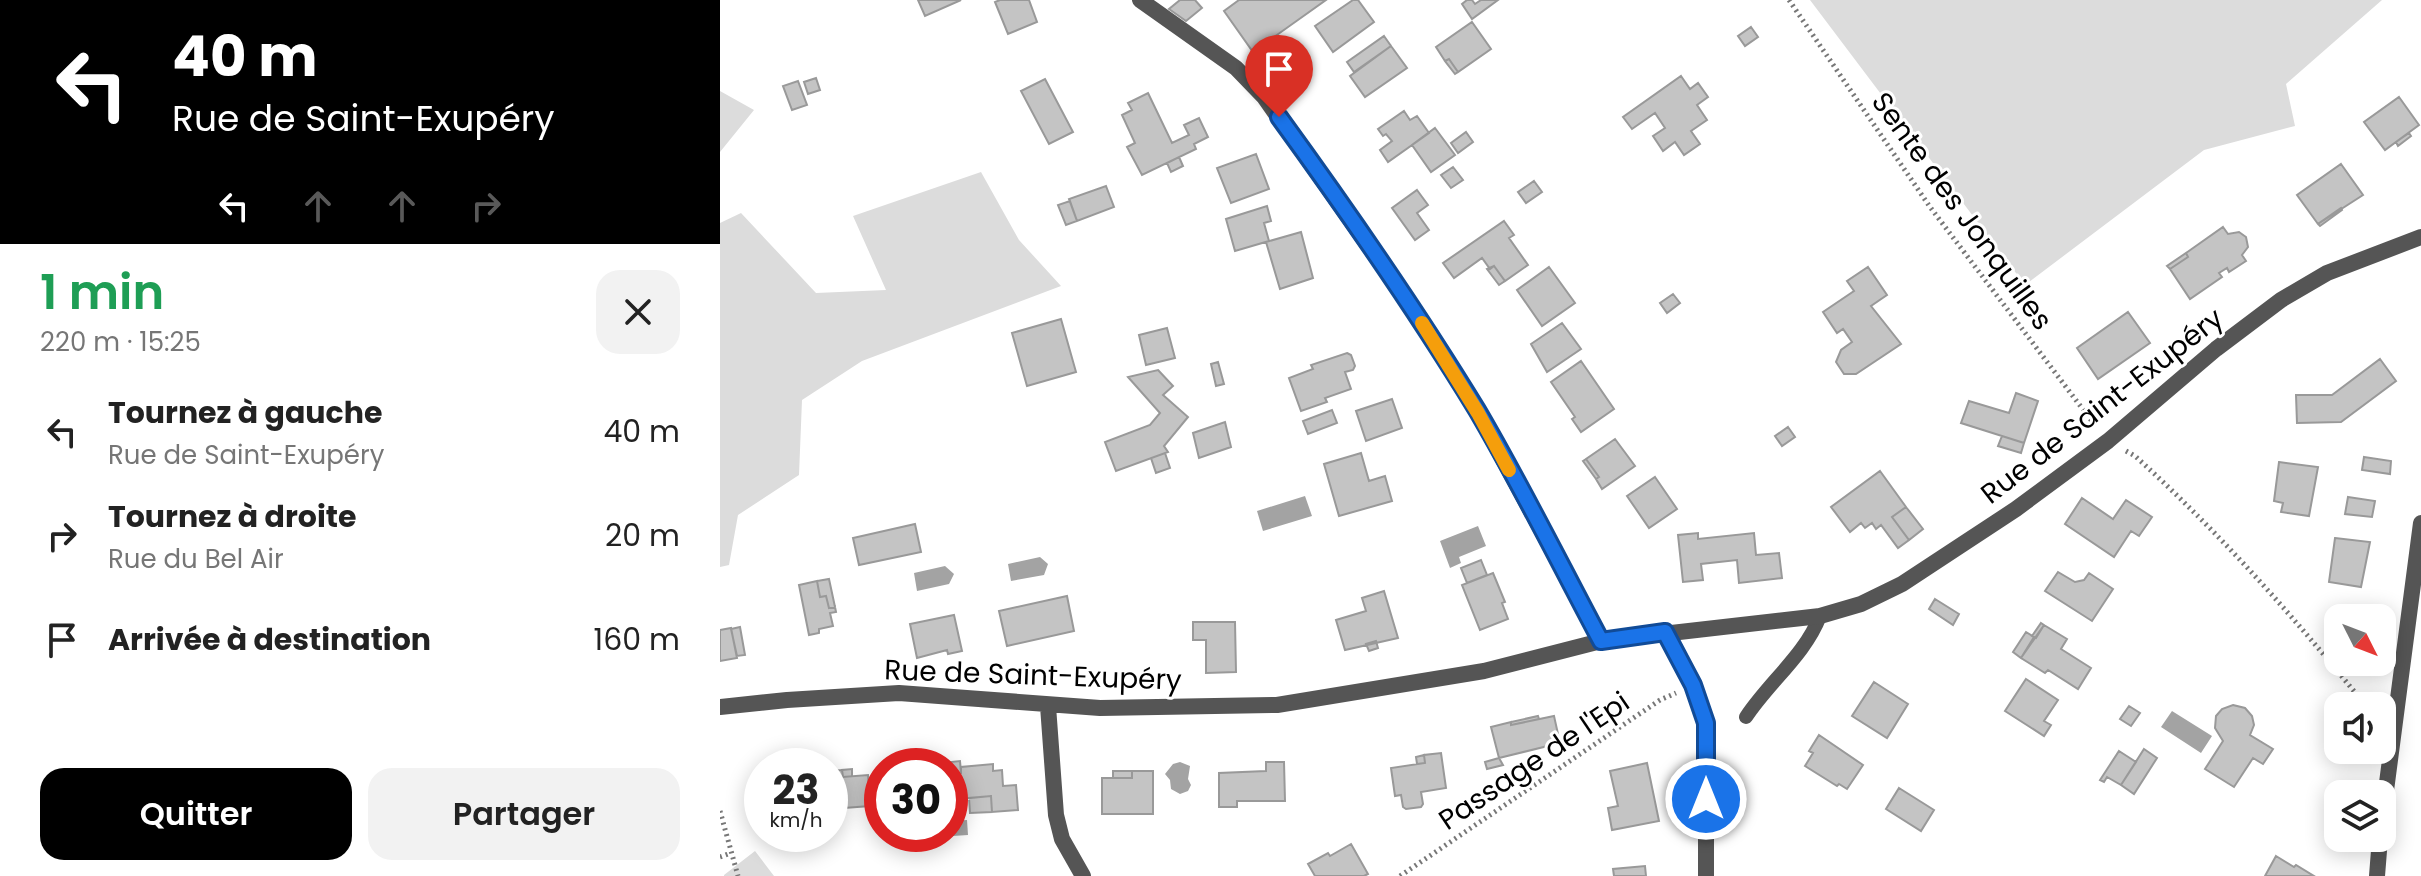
<!DOCTYPE html>
<html lang="fr">
<meta charset="utf-8">
<style>
:root{--surface:#fff;--page:#f2f2f2;--text:#222;--muted:#767676;--accent:#000}
body{margin:0;font-family:Poppins,sans-serif;background:var(--page);color:var(--text);height:100vh;display:flex;flex-direction:column;font-size:30px;white-space:nowrap}
*{box-sizing:border-box;margin:0}
p{font-size:26px;color:var(--muted)}
.icon{flex:none;width:44px;height:44px;fill:none;stroke:currentColor;stroke-width:2;stroke-linecap:round;stroke-linejoin:round}
.map{position:relative;flex:1;overflow:hidden}
.panel{display:flex;flex-direction:column;background:var(--surface);width:720px}
.panel>*{flex:none}
.banner{background:#000;color:#fff;overflow:hidden}
.needle{width:52px;rotate:132deg}
.fabs{position:absolute;left:1604px;top:604px;display:grid;gap:16px}
.fabs a{display:grid;place-items:center;width:72px;height:72px;border-radius:16px;background:var(--surface);box-shadow:0 4px 20px #0003;font-size:40px}
.speed{position:absolute;left:24px;top:748px;display:flex;gap:16px;font-size:40px;font-weight:700;text-align:center}
.speed>*{display:grid;place-content:center;width:104px;height:104px;border-radius:50%;background:var(--surface);box-shadow:0 4px 20px #0003;line-height:1}
.speed small{font-size:20px;font-weight:400}
.speed .limit{border:12px solid #d22;background:#fff;color:#111}
.pin{position:absolute;display:grid;place-items:center;width:68px;height:68px;color:#fff;margin:-82px -34px;border-radius:50% 50% 50% 0;rotate:-45deg;box-shadow:0 0 8px #0007}
.pin .icon{rotate:45deg}
.me{position:absolute;width:88px;margin:-44px;rotate:0deg;stroke-linejoin:round;filter:drop-shadow(0 0 6px #0008)}
.turn{display:flex;align-items:center;gap:28px;height:168px;padding:0 40px;font-size:36px}
.turn .icon{width:104px;height:104px;stroke-width:2.5}
.turn b{display:block;font-size:56px;line-height:68px}
.lanes{display:flex;align-items:center;height:76px;padding:0 40px;background:#0003;justify-content:center;gap:40px;direction:ltr}
.lanes .off{opacity:.35}
.round{display:grid;place-items:center;flex:none;width:84px;height:84px;border-radius:24px;background:var(--page)}
.head{display:flex;align-items:center;justify-content:space-between;height:136px;padding:0 40px}
h1{font-size:48px;font-weight:600;line-height:60px;color:#1e9e55}
.button{display:flex;gap:16px;margin-top:auto;padding:16px 40px}
.button a{flex:1;height:92px;border-radius:24px;background:var(--accent);color:#fff;font-size:32px;font-weight:600;line-height:92px;text-align:center}
.button a+a{background:var(--page);color:var(--text)}
ul{padding:0;list-style:none}
li{display:flex;align-items:center;gap:24px;height:104px;padding:0 40px}
li div{flex:1}
li b{display:block;font-size:30px}
li em{font-style:normal}
main{display:flex;flex:1;min-height:0}
.map>svg:first-child{display:block}
</style>
<main>
<section class="panel">
<div class="banner">
<div class="turn"><svg class="icon" aria-label="left" viewBox="0 0 24 24"><path d="M17 20v-9H6M10 6l-5 5 5 5"/></svg><div><b>40 m</b>Rue de Saint-Exupéry</div></div>
<div class="lanes"><svg class="icon" aria-label="left" viewBox="0 0 24 24"><path d="M17 20v-9H6M10 6l-5 5 5 5"/></svg><svg class="icon off" aria-label="ahead" viewBox="0 0 24 24"><path d="M12 20V5M6 11l6-6 6 6"/></svg><svg class="icon off" aria-label="ahead" viewBox="0 0 24 24"><path d="M12 20V5M6 11l6-6 6 6"/></svg><svg class="icon off" aria-label="right" viewBox="0 0 24 24"><path d="M7 20v-9h11M14 6l5 5-5 5"/></svg></div>
</div>
<div class="head"><div><h1>1 min</h1><p>220 m · 15:25</p></div><a class="round"><svg class="icon" aria-label="close" viewBox="0 0 24 24"><path d="M6 6l12 12M18 6L6 18"/></svg></a></div>
<ul>
<li><svg class="icon" aria-label="left" viewBox="0 0 24 24"><path d="M17 20v-9H6M10 6l-5 5 5 5"/></svg><div><b>Tournez à gauche</b><p>Rue de Saint-Exupéry</p></div><em>40 m</em></li>
<li><svg class="icon" aria-label="right" viewBox="0 0 24 24"><path d="M7 20v-9h11M14 6l5 5-5 5"/></svg><div><b>Tournez à droite</b><p>Rue du Bel Air</p></div><em>20 m</em></li>
<li><svg class="icon" aria-label="arrive" viewBox="0 0 24 24"><path d="M6 21V4h12l-3 4 3 4H6"/></svg><div><b>Arrivée à destination</b></div><em>160 m</em></li>
</ul>
<div class="button"><a>Quitter</a><a>Partager</a></div>
</section>
<div class="map">
<svg width="1701" height="876" viewBox="0 0 1701 876">
<rect width="100%" height="100%" fill="#fff"/>
<path fill="#dcdcdc" d="M1090 0H1662L1566 84 1575 126 1484 150 1305 285Z
M0 91 34 110 0 152Z
M261 172 299 240 341 286 142 361 82 400 79 475 18 515 9 565 0 567V223L21 213 96 293 166 290 133 216Z
M35 851 54 876H4V875Z"/>
<path fill="#a3a3a3" d="M585 496 592 516 543 531 537 511Z
M758 526 766 546 739 557 741 563 730 568 720 541Z
M320 557 328 564 324 575 291 581 288 564Z
M225 566 234 574 229 584 197 591 194 573Z
M1452 711 1492 736 1481 753 1441 727Z
M460 762 470 766 468 779 471 785 468 791 460 794 451 789 450 780 445 774 453 764Z
M247 820 248 835 217 837V834H230V821Z"/>
<path fill="#c4c4c4" stroke="#999" stroke-width="2" d="M198 0H241L205 16Z
M280 0H309L317 22 288 34 275 2Z
M460 0H475L482 8 466 21 449 9Z
M519 0H606L533 52 504 11Z
M633 0H638L654 22 613 52 595 26Z
M747 0H752L755 4 761 0H778L752 19 742 4Z
M752 22 771 49 738 72 729 59 725 61 716 47Z
M1031 27 1038 37 1025 46 1018 36Z
M664 36 671 46 634 72 627 62Z
M671 46 687 68 645 97 630 76Z
M729 59 738 72 735 74 725 61Z
M961 76 970 89 978 83 988 97 977 105 987 120 971 131 980 144 964 155 955 142 943 151 933 136 945 128 935 113 912 129 903 117Z
M96 78 100 90 88 94 84 82Z
M325 79 353 132 329 144 301 91Z
M78 81 87 105 72 110 63 86Z
M428 93 452 143 469 135 464 125 479 118 488 137 474 144 476 149 422 175 407 147 415 143 402 115 412 110 408 103Z
M1679 97 1699 125 1665 150 1644 122Z
M684 111 690 120 697 116 709 133 668 162 660 150 672 141 666 134 663 136 658 129Z
M715 128 735 155 711 172 692 145Z
M746 132 753 142 738 153 731 143Z
M1689 133 1691 136 1678 146 1676 142Z
M536 154 549 189 511 203 497 168Z
M459 157 463 166 451 172 447 163Z
M1621 164 1643 195 1598 224 1577 195Z
M733 167 743 180 731 188 721 175Z
M814 181 822 192 806 203 798 192Z
M386 186 394 207 357 221 349 199Z
M697 190 708 205 697 213 709 230 695 240 672 208Z
M350 201 357 221 346 225 338 205Z
M547 206 551 221 544 223 549 241 515 251 506 219Z
M1621 208 1622 210 1600 226 1598 224Z
M784 221 794 235 789 238 808 265 785 281 774 266 770 269 762 258 734 278 723 263Z
M1503 227 1508 234 1519 232 1526 237 1528 247 1522 255 1526 261 1509 272 1507 268 1499 273 1502 277 1470 299 1450 269 1468 257 1466 253Z
M581 232 593 278 560 289 546 242Z
M1466 253 1468 257 1450 269 1447 266Z
M774 266 785 281 779 285 767 269Z
M829 267 855 303 822 326 797 290Z
M1148 267 1167 295 1151 306 1181 344 1136 374H1124L1116 362 1121 350 1132 342 1123 329 1117 333 1103 312 1134 291 1127 281Z
M953 294 960 303 947 313 940 303Z
M1408 312 1430 343 1378 379 1357 348Z
M341 319 356 372 307 386 292 333Z
M842 323 861 349 827 372 811 344Z
M447 328 455 358 426 365 419 335Z
M627 353 631 355 635 366 633 370 625 372 631 389 605 398 607 402 581 411 569 378 593 369 591 365Z
M1660 359 1676 381 1621 422 1577 423 1576 395H1612Z
M861 361 894 409 861 432 852 419 855 417 831 382Z
M498 362 504 384 496 386 491 364Z
M438 370 453 386 443 395 468 417 444 446 448 452 396 471 385 442 430 425 440 413 408 377Z
M1296 393 1318 401 1304 443 1241 423 1249 401 1289 413Z
M672 399 682 428 646 441 636 411Z
M612 410 617 423 588 434 583 421Z
M505 422 511 447 479 458 473 433Z
M1068 427 1075 437 1062 446 1055 436Z
M1282 436 1304 443 1301 453 1278 446Z
M895 439 915 466 882 489 876 479 879 477 866 459Z
M445 453 450 468 436 473 431 458Z
M641 453 649 481 665 476 672 501 619 516 604 464Z
M1644 457 1671 461 1670 474 1642 470Z
M866 459 879 477 876 479 863 461Z
M1559 462 1598 467 1589 516 1561 512 1563 503 1554 501Z
M1160 471 1186 507 1172 517 1189 540 1178 548 1161 525 1156 529 1152 523 1145 528 1141 523 1130 532 1111 507Z
M935 477 957 509 929 528 907 496Z
M1628 497 1655 501 1652 517 1625 514Z
M1362 498 1393 519 1406 500 1432 517 1419 536 1411 531 1394 557 1345 524Z
M1186 507 1203 529 1189 540 1172 517Z
M195 524 201 552 139 565 133 538Z
M978 533V539L1034 533 1036 555 1059 553 1062 578 1019 583 1017 560 981 564 983 580 963 582 958 535Z
M1615 538 1650 542 1641 587 1609 582Z
M761 560 767 575 747 583 741 568Z
M1338 572 1355 582 1364 580 1369 573 1393 589 1372 621 1325 591Z
M773 573 785 602 782 603 788 619 760 630 742 585Z
M109 579 115 607 109 608 106 596 100 597 97 581Z
M97 581 100 597 106 596 109 608 115 607 116 612 110 613 113 626 99 629V633L89 635 79 585Z
M664 591 678 638 625 650 616 620 646 611 642 598Z
M347 596 354 631 287 646 279 611Z
M1215 599 1239 614 1233 625 1209 609Z
M234 615 242 651 228 654 227 650 197 658 190 624Z
M473 622H515L516 672 486 673V640H473Z
M1321 623 1324 625 1316 638 1312 636Z
M1324 625 1347 639 1341 649 1371 668 1358 689 1328 670 1325 673 1301 658Z
M20 627 25 655 17 656 11 629Z
M11 628 17 658 0 661V630Z
M1306 632 1314 637 1301 658 1293 652Z
M656 641 658 648 649 651 646 644Z
M1306 679 1338 700 1324 721 1331 725 1324 736 1285 711Z
M1154 682 1188 704 1167 738 1132 716Z
M1513 705 1525 708 1532 716 1534 725 1530 735 1553 749 1543 764 1533 758 1514 787 1485 769 1503 741 1495 728 1496 716 1502 709Z
M1409 706 1420 713 1411 726 1400 719Z
M818 716 819 719 791 725V722Z
M834 716 840 743 779 758 771 727 791 722V725Z
M1099 735 1143 765 1127 789 1119 784 1117 786 1085 766 1093 753 1089 751Z
M1424 749 1437 758 1414 794 1401 785Z
M1399 751 1416 762 1401 785 1387 777 1384 782 1380 780Z
M721 753 726 788 701 792 703 804 701 807 686 809 683 807 681 795 675 796 671 768 705 763 704 755Z
M704 755 705 763 697 764 696 757Z
M779 758 783 765 767 769 765 762Z
M240 761 241 773 230 774V766H222L221 763Z
M546 762H564L565 801H517V807H499V773L546 771Z
M927 763 939 821 892 830 888 808 898 806 890 771Z
M273 764V771L282 770 283 786 296 785 298 810 272 812 271 796 240 799V803L230 804V774L241 773V767Z
M132 769V777H123L122 770Z
M122 770 123 777 148 775 150 806 111 809 110 771Z
M393 771H412V778H393Z
M412 771H433V814H382V778H412Z
M1179 788 1214 810 1201 831 1166 809Z
M271 796 272 812 250 813 249 798Z
M631 844 648 874 644 876H595L588 864 608 853 610 856Z
M1556 856 1574 867 1576 865 1594 876H1545Z
M925 866 926 876H894L893 869Z"/>
<g fill="none" stroke-linecap="round" stroke-linejoin="round">
<path stroke="#777" stroke-width="5" stroke-dasharray="2 4" stroke-linecap="butt" d="M1069 0 1210 207 1377 428
M1406 451 1415 456C1500 533 1574 617 1646 706
M0 811 18 876
M0 857 11 853
M680 876 940 700 956 693"/>
<path stroke="#555" stroke-width="14" d="M1026 717C1049 682 1085 655 1100 616"/>
<path stroke="#555" stroke-width="16" d="M420 0 516 68 544 97 708 331 758 413 881 641
M945 632 973 685 986 723V876
M328 706 336 815 342 839 363 876
M0 707 67 700 179 693 380 708 557 705 764 671 881 641 1100 616 1141 604 1182 584 1296 509 1388 441 1496 349 1561 300 1607 273 1701 237
M1662 821 1701 523
M1657 876 1660 838"/>
</g>
<g fill="none" stroke-linecap="round" stroke-linejoin="round">
<defs>
<path id="route" d="M559 117C628 212 696 310 757 410 801 485 840 564 881 641L945 632 973 685 986 723V799"/>
</defs>
<use href="#route" stroke="#114b97" stroke-width="20"/>
<use href="#route" stroke="#1a73e8" stroke-width="14"/>
<path stroke="#f59e0b" stroke-width="14" d="M702 323 758 413 789 470"/>
</g>
<g text-anchor="middle" dominant-baseline="central" stroke-width="6" stroke-linejoin="round" paint-order="stroke">
<g font-size="28" fill="#000" stroke="#fff">
<text transform="translate(1242 211) rotate(54)">Sente des Jonquilles</text>
<text transform="translate(1382 406) rotate(-38)">Rue de Saint-Exupéry</text>
<text transform="translate(313 675) rotate(2)">Rue de Saint-Exupéry</text>
<text transform="translate(814 761) rotate(-34)">Passage de l'Epi</text>
</g>
</g>
</svg>
<div class="fabs">
<a><svg class="needle" viewBox="-14 -14 28 28"><path d="M0-13l5 13h-10z" fill="#e53935"/><path d="M0 13l5-13h-10z" fill="#767676"/></svg></a>
<a><svg class="icon" aria-label="sound" viewBox="0 0 24 24"><path d="M4 9h4l5-4v14l-5-4H4zM17 9q2 3 0 6"/></svg></a>
<a><svg class="icon" aria-label="layers" viewBox="0 0 24 24"><path d="M12 4l9 5-9 5-9-5zM3 14l9 5 9-5"/></svg></a>
</div>
<div class="speed"><div>23<small>km/h</small></div><div class="limit">30</div></div>
<div class="pin" style="left:559px;top:117px;background:#d93025"><svg class="icon" aria-label="arrive" viewBox="0 0 24 24"><path d="M6 21V4h12l-3 4 3 4H6"/></svg></div>
<svg class="me" style="left:986px;top:799px" viewBox="-20 -20 40 40"><circle r="17" fill="#1a73e8" stroke="#fff" stroke-width="3"/><path d="M0-11L8 9 0 5-8 9z" fill="#fff"/></svg>
</div>
</main>
